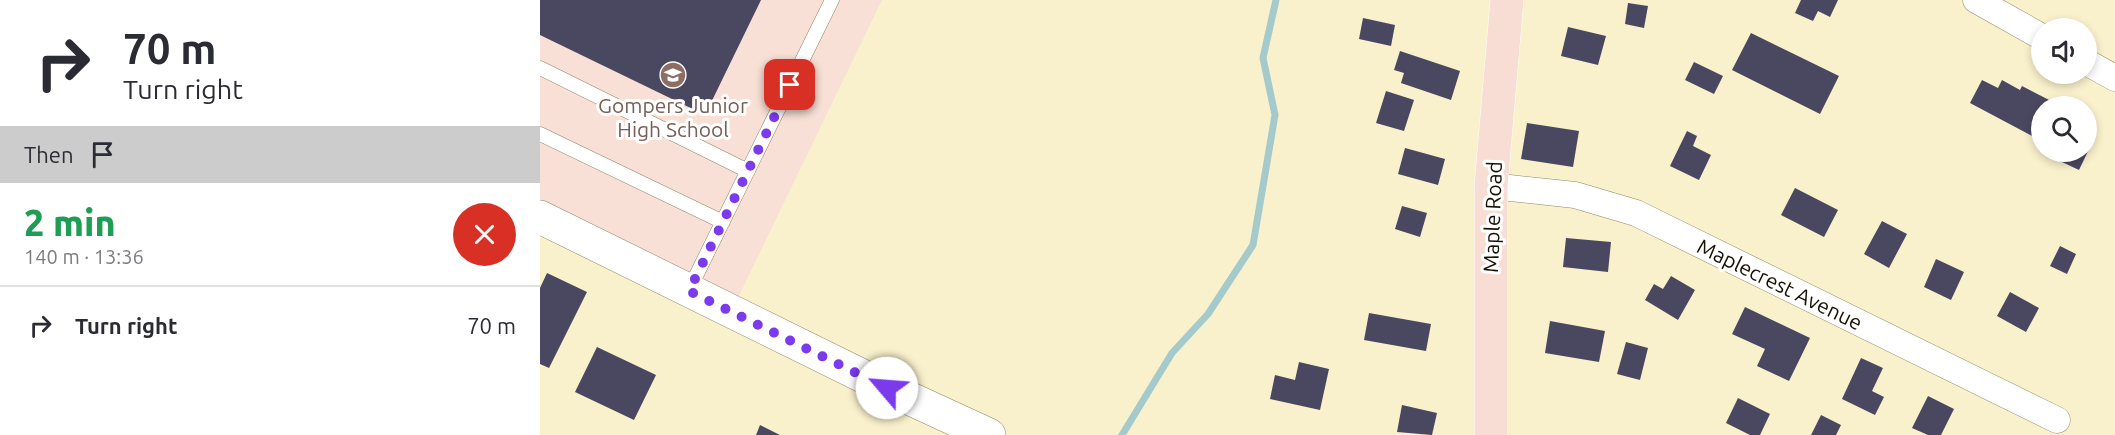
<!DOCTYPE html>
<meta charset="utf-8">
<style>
:root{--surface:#fff;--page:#f7f7f7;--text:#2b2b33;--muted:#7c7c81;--line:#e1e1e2}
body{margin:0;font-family:Ubuntu,sans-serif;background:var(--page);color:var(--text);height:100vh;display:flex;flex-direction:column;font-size:22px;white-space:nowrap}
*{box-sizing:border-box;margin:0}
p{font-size:20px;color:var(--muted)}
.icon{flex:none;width:33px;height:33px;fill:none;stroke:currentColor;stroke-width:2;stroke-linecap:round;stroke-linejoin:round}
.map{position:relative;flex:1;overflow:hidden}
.sheet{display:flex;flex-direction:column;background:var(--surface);width:540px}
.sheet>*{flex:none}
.hud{background:#fff;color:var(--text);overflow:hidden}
.buttons{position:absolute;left:1491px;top:18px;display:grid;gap:12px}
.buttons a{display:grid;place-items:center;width:66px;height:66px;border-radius:50%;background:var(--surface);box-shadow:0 3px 9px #0003;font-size:30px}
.pin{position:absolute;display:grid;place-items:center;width:51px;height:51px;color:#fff;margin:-26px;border-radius:12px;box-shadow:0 3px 9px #0006}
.me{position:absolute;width:66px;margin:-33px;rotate:297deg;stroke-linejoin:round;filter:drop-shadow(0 0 4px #0008)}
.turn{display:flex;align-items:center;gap:21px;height:126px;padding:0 24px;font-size:27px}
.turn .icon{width:78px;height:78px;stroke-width:2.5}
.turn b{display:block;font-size:42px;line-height:51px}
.then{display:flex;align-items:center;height:57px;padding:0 24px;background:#0003;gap:12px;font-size:22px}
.round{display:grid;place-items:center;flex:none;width:63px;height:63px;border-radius:32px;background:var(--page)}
.summary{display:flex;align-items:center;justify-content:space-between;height:102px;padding:0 24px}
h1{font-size:36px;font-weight:800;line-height:45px;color:#1e9e55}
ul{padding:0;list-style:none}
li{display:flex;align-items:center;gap:18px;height:78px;padding:0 24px;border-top:2px solid var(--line)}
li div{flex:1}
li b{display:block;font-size:22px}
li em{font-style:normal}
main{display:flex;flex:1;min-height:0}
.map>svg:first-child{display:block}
</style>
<main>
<section class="sheet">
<div class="hud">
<div class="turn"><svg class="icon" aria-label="right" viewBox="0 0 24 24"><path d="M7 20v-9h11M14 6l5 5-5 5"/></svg><div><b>70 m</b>Turn right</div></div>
<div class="then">Then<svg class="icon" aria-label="arrive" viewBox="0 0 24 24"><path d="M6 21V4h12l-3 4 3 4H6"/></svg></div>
</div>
<div class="summary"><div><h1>2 min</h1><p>140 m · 13:36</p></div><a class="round" style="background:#d93025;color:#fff"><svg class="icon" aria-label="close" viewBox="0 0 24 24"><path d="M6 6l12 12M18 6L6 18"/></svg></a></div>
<ul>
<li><svg class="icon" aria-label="right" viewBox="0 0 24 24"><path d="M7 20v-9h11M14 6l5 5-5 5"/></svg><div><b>Turn right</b></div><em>70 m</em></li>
</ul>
</section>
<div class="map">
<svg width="1575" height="435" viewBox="0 0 1575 435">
<rect width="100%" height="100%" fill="#f9f0cc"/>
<path fill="#f8e0d6" d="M0 0H342L194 306 0 212Z"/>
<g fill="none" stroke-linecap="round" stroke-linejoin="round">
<path stroke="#a4cacb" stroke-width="7" d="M582 435 632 353 668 314 713 245 735 115 723 58 736 0"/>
</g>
<path fill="#494860" d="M0 0H221L165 115 0 35Z
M1261 0H1298L1290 17 1278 11 1273 21 1255 13Z
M1088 3 1108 6 1104 28 1085 24Z
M823 18 855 25 851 46 819 39Z
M1028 27 1066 36 1058 65 1021 56Z
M1211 33 1299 76 1280 114 1192 70Z
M860 51 920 71 911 100 861 83 864 73 854 70Z
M1154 62 1183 76 1174 94 1145 80Z
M1442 80 1458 88 1462 80 1480 90 1482 86 1513 102 1511 106H1502V124L1494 137 1430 103Z
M846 91 874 100 864 131 836 123Z
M987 123 1039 131 1033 167 981 159Z
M1147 131 1157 136 1153 146 1171 155 1159 180 1130 166Z
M1546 140 1552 143 1539 170 1505 154 1506 152H1546Z
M865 148 905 159 898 185 858 174Z
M1255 188 1298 210 1284 237 1241 215Z
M862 206 887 213 880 237 855 229Z
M1342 221 1367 234 1349 268 1324 254Z
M1026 238 1071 242 1068 272 1023 267Z
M1520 246 1536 254 1527 274 1510 266Z
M1396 259 1424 272 1411 300 1384 287Z
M7 273 47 292 9 368 0 364V288Z
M1131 276 1155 290 1138 320 1105 300 1114 284 1123 289Z
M1470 292 1499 308 1486 332 1457 316Z
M1205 307 1270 338 1249 381 1217 366 1225 349 1192 334Z
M829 313 891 324 886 351 824 340Z
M1010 321 1065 331 1059 362 1005 353Z
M1086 342 1108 348 1100 380 1077 374Z
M57 347 116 375 94 420 35 392Z
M1321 358 1343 368 1332 391 1344 397 1335 415 1302 399Z
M759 362 789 369 780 410 730 399 735 375 755 380Z
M1388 396 1414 409 1401 435H1388L1372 428Z
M1198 398 1230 414 1220 435H1210L1186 423Z
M862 405 897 413 892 435 857 432Z
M1281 415 1301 425 1296 435H1271Z
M220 425 240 435H216Z"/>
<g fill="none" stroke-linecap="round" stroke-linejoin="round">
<defs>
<path id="service" d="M0 68 208 171
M0 134 183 222
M149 290 292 0"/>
<path id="minor" d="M1436 0 1502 37
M1546 62 1575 78
M951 186 1035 195 1096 213 1517 420"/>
<path id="tertiary" d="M0 217 347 388 449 435"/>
<path id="primary" d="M951 435V186L967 0"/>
</defs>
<use href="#service" stroke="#908866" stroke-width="15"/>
<use href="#minor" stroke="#908866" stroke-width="27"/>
<use href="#tertiary" stroke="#908866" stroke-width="34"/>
<use href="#primary" stroke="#fff" stroke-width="34"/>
<use href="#service" stroke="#fff" stroke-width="14"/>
<use href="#minor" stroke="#fff" stroke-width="26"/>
<use href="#tertiary" stroke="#fff" stroke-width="33"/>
<use href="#primary" stroke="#f8ddd4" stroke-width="33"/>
</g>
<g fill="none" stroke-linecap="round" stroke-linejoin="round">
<path stroke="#7c3aed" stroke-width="10" stroke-dasharray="0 18" d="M250 85 149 291 347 388"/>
</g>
<defs>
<symbol id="school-disc" viewBox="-11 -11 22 22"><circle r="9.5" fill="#8d6e63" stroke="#fff"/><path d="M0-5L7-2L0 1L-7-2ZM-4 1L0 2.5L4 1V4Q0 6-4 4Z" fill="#fff"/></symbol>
</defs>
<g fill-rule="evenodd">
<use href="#school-disc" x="118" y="60" width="30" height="30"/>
</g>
<g text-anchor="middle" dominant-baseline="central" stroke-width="6" stroke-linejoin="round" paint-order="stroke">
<g font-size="21" fill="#785e54" stroke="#fff">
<text x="133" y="105">Gompers Junior<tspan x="133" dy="24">High School</tspan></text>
</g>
<g font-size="21" fill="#161306" stroke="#fff">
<text transform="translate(952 217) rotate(-88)">Maple Road</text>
<text transform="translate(1240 284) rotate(26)">Maplecrest Avenue</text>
</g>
</g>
</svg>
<div class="buttons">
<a><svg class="icon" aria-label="sound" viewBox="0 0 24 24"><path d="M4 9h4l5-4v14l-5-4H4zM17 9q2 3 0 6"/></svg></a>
<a><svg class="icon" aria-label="search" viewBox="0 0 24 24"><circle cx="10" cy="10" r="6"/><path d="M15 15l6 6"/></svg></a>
</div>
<div class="pin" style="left:250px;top:85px;background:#d93025"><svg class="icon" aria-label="arrive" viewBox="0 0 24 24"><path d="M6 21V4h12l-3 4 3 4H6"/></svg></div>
<svg class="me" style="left:347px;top:388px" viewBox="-20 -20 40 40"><circle r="19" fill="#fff"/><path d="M0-13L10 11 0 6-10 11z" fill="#7c3aed"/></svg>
</div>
</main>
